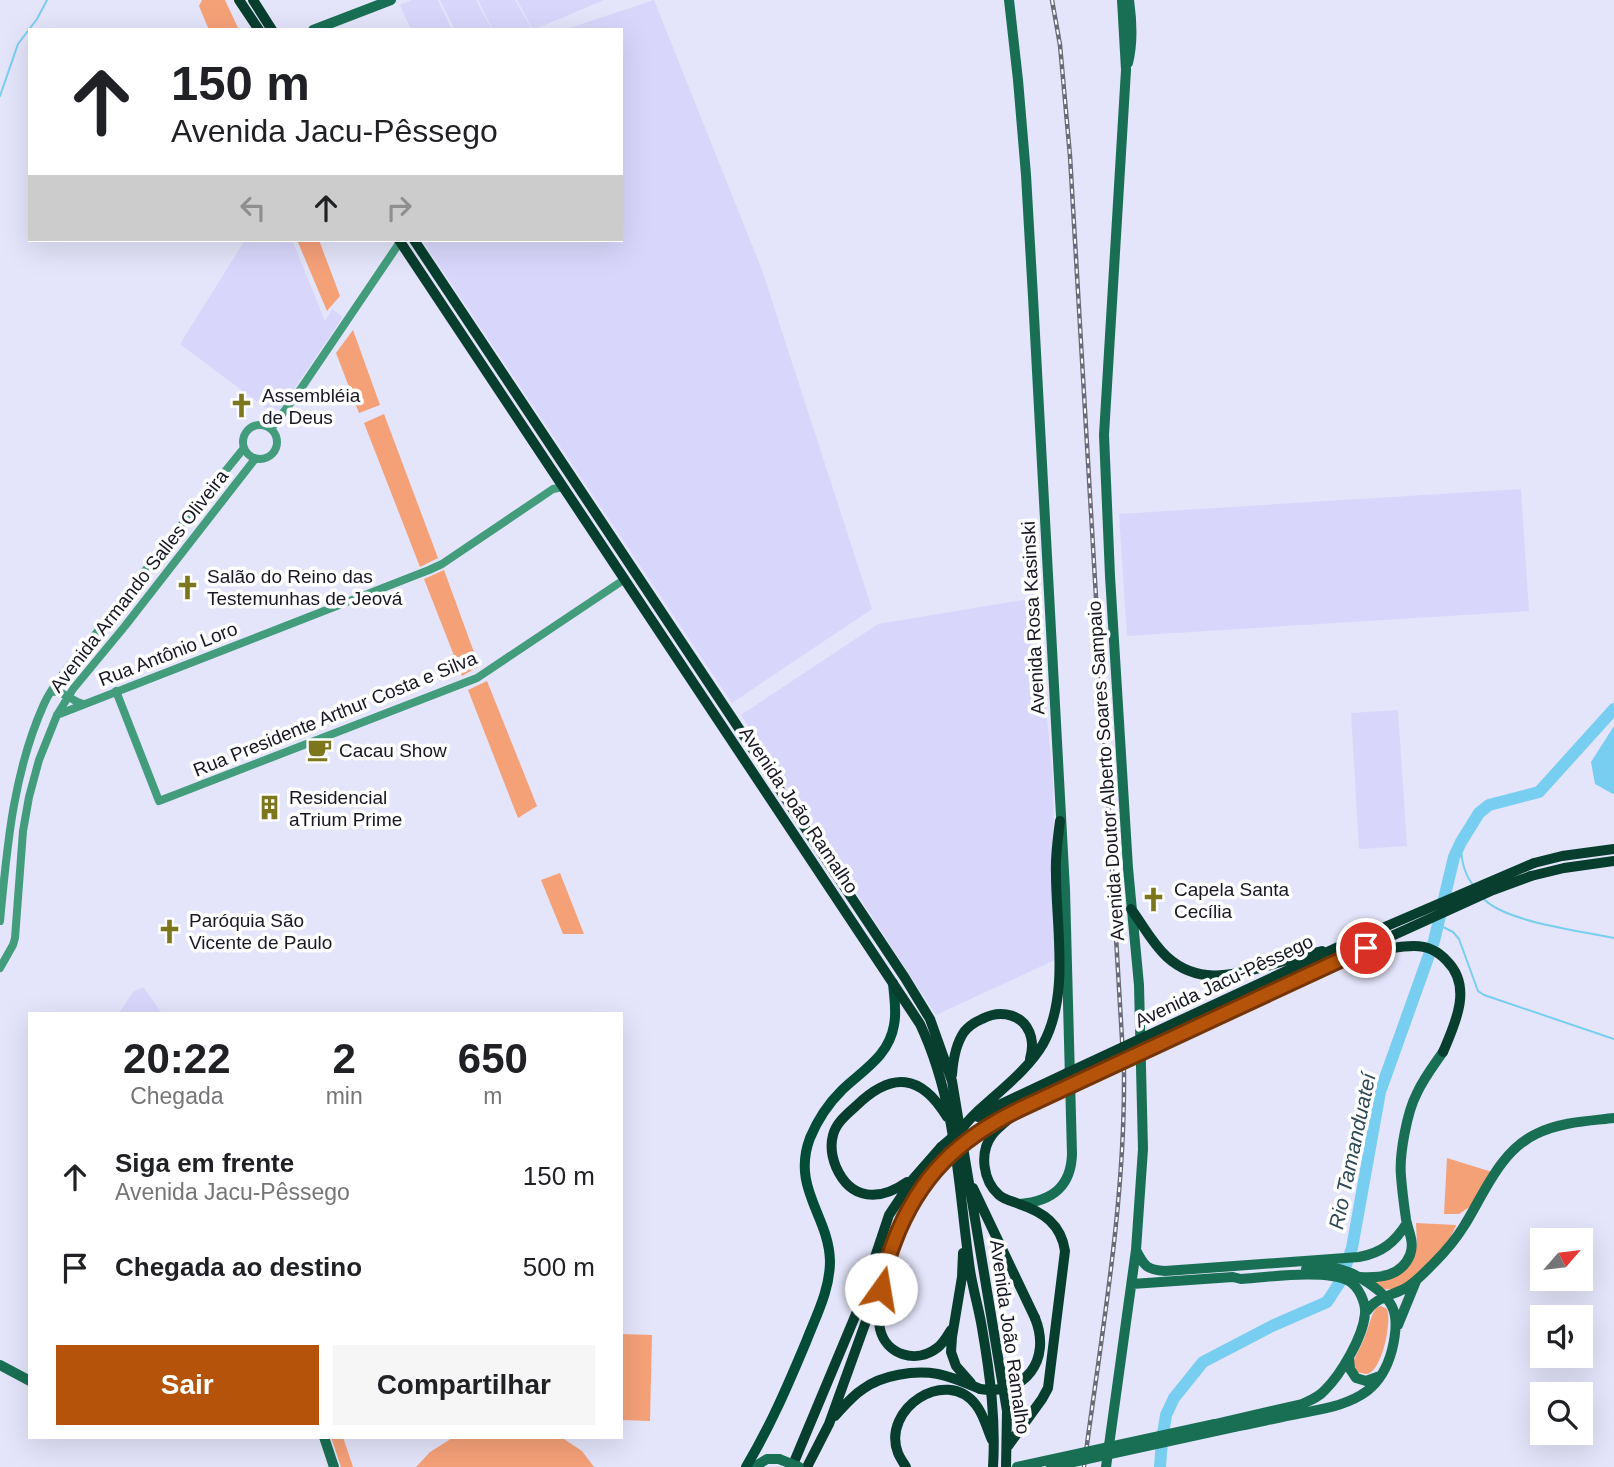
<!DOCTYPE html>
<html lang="pt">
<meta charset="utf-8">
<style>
:root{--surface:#fff;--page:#f6f6f6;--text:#202124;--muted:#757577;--accent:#b45309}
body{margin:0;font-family:Helvetica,sans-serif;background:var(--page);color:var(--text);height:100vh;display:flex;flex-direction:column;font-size:26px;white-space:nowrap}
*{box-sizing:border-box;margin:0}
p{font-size:23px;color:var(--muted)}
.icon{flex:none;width:38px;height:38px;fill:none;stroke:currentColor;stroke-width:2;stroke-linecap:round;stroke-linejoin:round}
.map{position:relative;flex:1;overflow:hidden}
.sheet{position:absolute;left:28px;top:1012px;width:595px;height:427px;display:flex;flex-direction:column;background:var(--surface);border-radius:0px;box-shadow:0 7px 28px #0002}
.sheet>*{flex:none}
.top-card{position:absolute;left:28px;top:28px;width:595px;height:214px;border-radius:0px;box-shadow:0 7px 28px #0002;background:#fff;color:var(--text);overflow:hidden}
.needle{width:46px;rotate:62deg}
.buttons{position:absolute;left:1530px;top:1228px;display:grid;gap:14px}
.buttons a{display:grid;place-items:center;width:63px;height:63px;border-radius:0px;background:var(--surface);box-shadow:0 7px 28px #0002;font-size:35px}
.pin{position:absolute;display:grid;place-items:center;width:60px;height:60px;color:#fff;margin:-30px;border:4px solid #fff;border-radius:50%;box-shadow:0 2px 7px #0007}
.me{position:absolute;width:77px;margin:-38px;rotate:13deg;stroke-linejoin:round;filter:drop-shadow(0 0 5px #0008)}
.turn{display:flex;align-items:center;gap:24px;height:147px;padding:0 28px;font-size:32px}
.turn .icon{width:91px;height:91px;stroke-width:2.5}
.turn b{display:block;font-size:49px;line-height:60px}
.lanes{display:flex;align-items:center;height:66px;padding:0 28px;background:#0003;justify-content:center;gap:35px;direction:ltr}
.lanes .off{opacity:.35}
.eta{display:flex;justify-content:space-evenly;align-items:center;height:119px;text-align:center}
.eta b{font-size:42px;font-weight:700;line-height:49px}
.cta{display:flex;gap:14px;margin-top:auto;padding:14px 28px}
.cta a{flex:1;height:80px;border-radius:0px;background:var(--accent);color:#fff;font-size:28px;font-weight:700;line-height:80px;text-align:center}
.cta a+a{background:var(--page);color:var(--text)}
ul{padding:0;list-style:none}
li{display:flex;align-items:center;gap:21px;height:91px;padding:0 28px}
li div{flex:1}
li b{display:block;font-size:26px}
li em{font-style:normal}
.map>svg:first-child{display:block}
</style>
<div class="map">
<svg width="1614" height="1467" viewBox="0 0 1614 1467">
<rect width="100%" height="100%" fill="#e4e4fa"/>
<path fill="#d8d7fb" d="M412 0H438L452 30H411L400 5Z
M440 0H476L492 30H455Z
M478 0H515L532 30H493Z
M517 0H604L533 30Z
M654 0 762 270 872 609 732 703 422 240H621V30H564Z
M245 240H292L325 321 332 309 343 317 279 411 272 413 180 344Z
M1521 489 1529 611 1127 636 1119 514Z
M1035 598 1053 778 1055 960 936 1015 741 715 878 624Z
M1398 710 1407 846 1359 849 1351 713Z
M143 987 162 1013H119L133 992Z"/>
<path fill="#f5a178" d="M202 0H225L239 30H209L199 6Z
M297 240H319L340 296 327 311Z
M353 330 380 405 359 413 336 353Z
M384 414 438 558 420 567 364 423Z
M444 570 479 666 462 676 424 579Z
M487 681 537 806 518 818 468 690Z
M560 873 584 934H563L541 880Z
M1447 1158 1492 1172 1474 1203 1468 1208 1459 1214H1444Z
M1416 1223 1456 1225C1450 1245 1408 1294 1385 1289 1381 1289 1375 1284 1370 1282L1408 1266 1417 1245Z
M1381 1306 1387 1309C1392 1321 1382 1372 1367 1374 1366 1374 1356 1372 1356 1372L1353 1362 1364 1339 1373 1313 1376 1308Z
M621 1334 652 1335 650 1421 621 1420Z
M331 1437H343L353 1467H341Z
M454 1437H561L582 1451 594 1467H416L430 1452Z"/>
<path fill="#78cef1" d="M1614 726V794L1611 793 1595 784 1591 762Z"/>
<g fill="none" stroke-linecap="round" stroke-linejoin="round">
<path stroke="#78cef1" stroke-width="2" d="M0 96 18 44 37 19 47 0
M1461 842C1461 858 1463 872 1473 885
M1483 898C1504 922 1582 931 1614 938
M1439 925 1453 932 1459 939 1478 991 1484 995 1614 1039"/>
<path stroke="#78cef1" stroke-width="12" d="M1160 1467 1162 1440 1166 1415 1174 1398 1203 1362 1272 1326 1327 1302 1340 1282 1352 1248 1380 1092 1434 941 1454 857 1461 842 1479 813 1489 805 1539 792 1614 709"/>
<path stroke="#439d7d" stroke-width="8" d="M243 442a17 17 0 1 1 34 0a17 17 0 1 1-34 0Z
M271 429 300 390 400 242
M116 691 159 801 477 678 625 579
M51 692C64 690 71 701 83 704
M57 715 429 570 442 564 553 489 563 487
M0 921C7 847 13 773 44 704 55 680 81 652 98 631 145 569 195 509 244 448
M0 968 13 945 15 938 23 831 29 797 39 760 57 715 73 689 125 626 255 459"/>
<path stroke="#196f53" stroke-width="10" d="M1009 0 1018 80 1026 175 1033 297 1065 890 1072 1154C1071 1187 1052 1201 1020 1204
M313 30 391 0
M1128 63C1133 43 1132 21 1129 0
M1136 1250C1144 1266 1147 1270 1165 1271L1359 1257C1382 1253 1395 1242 1407 1223
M1360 1277C1379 1278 1401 1277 1410 1255 1415 1242 1408 1231 1406 1219 1404 1205 1402 1190 1401 1176 1399 1155 1407 1112 1417 1093 1424 1078 1434 1065 1443 1052
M1132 1284 1233 1277 1241 1279C1268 1277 1326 1269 1349 1281 1359 1287 1366 1303 1365 1314 1363 1337 1341 1374 1325 1390 1319 1397 1311 1400 1302 1404L1215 1424
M1366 1312C1376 1297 1391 1296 1406 1288 1417 1281 1425 1272 1434 1263 1445 1252 1456 1239 1464 1226 1484 1194 1500 1151 1536 1134 1560 1122 1588 1121 1614 1118
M1398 1325 1416 1281
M1349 1358 1350 1369 1356 1378 1366 1381 1380 1376
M0 1365 30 1381
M1234 1427C1255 1423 1276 1418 1297 1414 1321 1409 1347 1406 1367 1391 1380 1381 1388 1365 1392 1350 1401 1313 1395 1299 1362 1279 1354 1274 1343 1269 1333 1268 1324 1267 1315 1269 1306 1269
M324 1437 334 1467
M754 1467 767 1459H779
M1106 1467 1136 1250 1143 1149 1139 985 1128 868 1110 576 1104 435 1126 70 1122 0"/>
<path stroke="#034d38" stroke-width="10" d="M746 1467C770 1427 788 1385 806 1342 816 1316 830 1290 830 1261 829 1216 791 1188 810 1138 817 1121 829 1103 842 1090 863 1070 889 1056 894 1025 897 1011 894 997 893 983"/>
<path stroke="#083e2e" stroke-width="10" d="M239 0 259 30
M253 0 272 30
M399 240 920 1024C957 1103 958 1186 970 1270 973 1290 979 1309 982 1328 990 1374 996 1420 993 1467
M414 240 905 978 930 1019 952 1081 1007 1411 1006 1467
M1534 863 1562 856 1614 849
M1531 876 1564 868 1614 861
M1131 909C1143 925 1152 943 1167 957 1197 984 1229 976 1264 967 1283 961 1302 956 1322 951
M1350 958C1370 953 1393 946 1414 946 1427 946 1439 952 1447 961 1473 987 1455 1024 1443 1052
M952 1075C953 1061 955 1045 964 1032 969 1026 975 1022 982 1019 1001 1009 1025 1014 1031 1037 1033 1045 1032 1052 1030 1059
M978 1117 999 1105 1067 1073
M962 1129C971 1115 984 1106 996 1095 1013 1080 1032 1063 1043 1044 1070 995 1056 927 1056 874 1055 856 1058 838 1060 821
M907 1182C880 1201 851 1201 836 1167 832 1157 830 1146 833 1135 836 1123 847 1114 856 1106 892 1071 921 1074 947 1117
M973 1188 1035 1318
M963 1253 962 1277 952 1337 951 1352 956 1366 971 1383
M881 1290C880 1302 877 1316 880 1329 886 1355 916 1364 937 1348 943 1344 947 1336 951 1330
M835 1416C844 1406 852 1396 863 1389 882 1375 914 1370 938 1374 953 1377 966 1383 980 1389
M1008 1446 1042 1399 1048 1388 1065 1251C1061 1224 1043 1212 1019 1204 1012 1201 1005 1200 999 1195 983 1181 979 1153 992 1135 998 1127 1008 1120 1016 1113
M792 1467 856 1314 889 1215 913 1179 941 1147
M807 1467 829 1424 901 1224 920 1190 944 1161
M906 1467C903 1462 900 1458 898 1453 881 1409 946 1366 976 1405 984 1415 987 1429 992 1440"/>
<defs>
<path id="rail" d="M1052 0 1060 45 1070 156 1124 1073C1125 1206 1101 1336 1084 1467"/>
</defs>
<use href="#rail" stroke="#6a6a7a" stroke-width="4.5"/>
<use href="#rail" stroke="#fff" stroke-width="2" stroke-dasharray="5" stroke-linecap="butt"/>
<path stroke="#196f53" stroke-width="10" d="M779 1459 799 1467
M1017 1467 1215 1424
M1051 1467 1234 1427"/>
<path stroke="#083e2e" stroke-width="10" d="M1067 1073 1338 947 1534 863
M941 1147 962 1129
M944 1161 969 1137 1003 1117 1251 1000 1493 890 1531 876
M980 1389C1025 1396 1052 1360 1035 1318"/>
</g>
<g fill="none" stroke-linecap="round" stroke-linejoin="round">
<defs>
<path id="route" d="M881 1289C883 1272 888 1258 894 1242 919 1176 959 1138 1022 1108L1366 948"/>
</defs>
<use href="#route" stroke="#753606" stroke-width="18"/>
<use href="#route" stroke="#b45309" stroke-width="12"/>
</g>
<defs>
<symbol id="church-bare" viewBox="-9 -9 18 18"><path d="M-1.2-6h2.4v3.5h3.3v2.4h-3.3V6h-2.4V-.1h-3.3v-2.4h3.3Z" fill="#7c771d" stroke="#fff" stroke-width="2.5" paint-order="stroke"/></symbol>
<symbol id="cafe-bare" viewBox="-9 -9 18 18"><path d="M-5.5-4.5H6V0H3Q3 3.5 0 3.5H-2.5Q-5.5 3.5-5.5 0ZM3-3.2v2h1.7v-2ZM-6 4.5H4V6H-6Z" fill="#7c771d" stroke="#fff" stroke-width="2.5" paint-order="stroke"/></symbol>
<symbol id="building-bare" viewBox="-9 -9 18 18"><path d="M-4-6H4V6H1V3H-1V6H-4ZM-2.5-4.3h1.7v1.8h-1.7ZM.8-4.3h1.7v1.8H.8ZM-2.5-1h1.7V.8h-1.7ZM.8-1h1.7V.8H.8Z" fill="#7c771d" stroke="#fff" stroke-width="2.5" paint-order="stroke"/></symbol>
</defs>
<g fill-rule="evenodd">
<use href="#church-bare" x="224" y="388" width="35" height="35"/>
<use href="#church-bare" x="170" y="570" width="35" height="35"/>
<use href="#cafe-bare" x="302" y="732" width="35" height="35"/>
<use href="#building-bare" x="252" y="790" width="35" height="35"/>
<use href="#church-bare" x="1136" y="882" width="35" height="35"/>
<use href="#church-bare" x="152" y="914" width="35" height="35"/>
</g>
<g text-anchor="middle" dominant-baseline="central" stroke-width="7" stroke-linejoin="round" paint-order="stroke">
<g font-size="19" fill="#181824" stroke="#fff" text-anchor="start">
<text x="262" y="395">Assembléia<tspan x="262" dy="22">de Deus</tspan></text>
<text x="207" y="576">Salão do Reino das<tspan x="207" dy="22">Testemunhas de Jeová</tspan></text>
<text x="339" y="750">Cacau Show</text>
<text x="289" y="797">Residencial<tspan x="289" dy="22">aTrium Prime</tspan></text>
<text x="1174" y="889">Capela Santa<tspan x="1174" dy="22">Cecília</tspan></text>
<text x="189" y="920">Paróquia São<tspan x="189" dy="22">Vicente de Paulo</tspan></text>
</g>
<g font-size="19" fill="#181824" stroke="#fff">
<text transform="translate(139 581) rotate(-52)">Avenida Armando Salles Oliveira</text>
<text transform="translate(1033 618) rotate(-93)">Avenida Rosa Kasinski</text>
<text transform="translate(168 654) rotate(-21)">Rua Antônio Loro</text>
<text transform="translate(335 714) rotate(-22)">Rua Presidente Arthur Costa e Silva</text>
<text transform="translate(1106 771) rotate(-94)">Avenida Doutor Alberto Soares Sampaio</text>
<text transform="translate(799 810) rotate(56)">Avenida João Ramalho</text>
<text transform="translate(1224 981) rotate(-25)">Avenida Jacu-Pêssego</text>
<text transform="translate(1010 1337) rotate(82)">Avenida João Ramalho</text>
</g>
<g font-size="21" font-style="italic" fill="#2e4955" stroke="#fff">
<text transform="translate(1352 1151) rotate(-78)">Rio Tamanduateí</text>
</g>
</g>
</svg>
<div class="buttons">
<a><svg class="needle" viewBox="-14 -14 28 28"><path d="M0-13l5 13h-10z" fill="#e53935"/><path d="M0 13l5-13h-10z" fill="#757577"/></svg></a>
<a><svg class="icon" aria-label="sound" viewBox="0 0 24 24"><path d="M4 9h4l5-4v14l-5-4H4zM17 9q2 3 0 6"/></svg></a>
<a><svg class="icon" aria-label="search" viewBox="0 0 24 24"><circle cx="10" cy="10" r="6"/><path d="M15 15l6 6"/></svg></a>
</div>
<div class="pin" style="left:1366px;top:948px;background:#d93025"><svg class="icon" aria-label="arrive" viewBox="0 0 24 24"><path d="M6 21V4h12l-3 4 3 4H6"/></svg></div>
<svg class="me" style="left:881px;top:1289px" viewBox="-20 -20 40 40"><circle r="19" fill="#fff"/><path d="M0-13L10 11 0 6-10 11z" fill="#b45309"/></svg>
<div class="top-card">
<div class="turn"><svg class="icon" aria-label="ahead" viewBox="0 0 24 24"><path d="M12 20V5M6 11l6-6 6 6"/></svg><div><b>150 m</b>Avenida Jacu-Pêssego</div></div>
<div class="lanes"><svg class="icon off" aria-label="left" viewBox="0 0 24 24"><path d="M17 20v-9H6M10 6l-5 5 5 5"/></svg><svg class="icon" aria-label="ahead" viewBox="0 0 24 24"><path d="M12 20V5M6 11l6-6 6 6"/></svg><svg class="icon off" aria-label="right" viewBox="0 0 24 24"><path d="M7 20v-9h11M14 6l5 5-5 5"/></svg></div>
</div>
<section class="sheet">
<div class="eta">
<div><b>20:22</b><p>Chegada</p></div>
<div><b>2</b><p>min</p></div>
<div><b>650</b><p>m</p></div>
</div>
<ul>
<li><svg class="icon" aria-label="ahead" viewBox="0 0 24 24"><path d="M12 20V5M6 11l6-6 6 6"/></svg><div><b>Siga em frente</b><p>Avenida Jacu-Pêssego</p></div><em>150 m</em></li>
<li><svg class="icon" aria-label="arrive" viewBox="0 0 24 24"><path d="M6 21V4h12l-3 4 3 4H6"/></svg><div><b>Chegada ao destino</b></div><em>500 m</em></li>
</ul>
<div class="cta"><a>Sair</a><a>Compartilhar</a></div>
</section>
</div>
